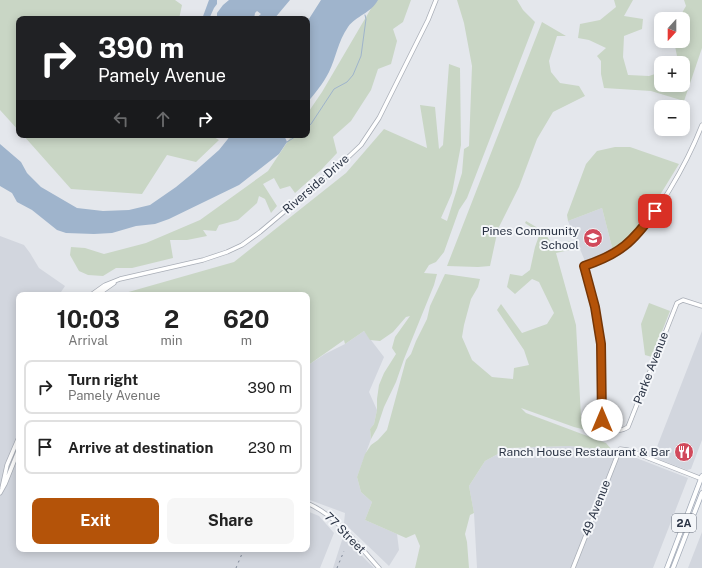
<!DOCTYPE html>
<meta charset="utf-8">
<style>
:root{--surface:#fff;--page:#f6f6f6;--text:#222;--muted:#767676;--line:#e0e0e0;--accent:#b45309}
body{margin:0;font-family:"Public Sans",sans-serif;background:var(--page);color:var(--text);height:100vh;display:flex;flex-direction:column;font-size:15px;white-space:nowrap}
*{box-sizing:border-box;margin:0}
p{font-size:13px;color:var(--muted)}
.icon{flex:none;width:22px;height:22px;fill:none;stroke:currentColor;stroke-width:2;stroke-linecap:round;stroke-linejoin:round}
.map{position:relative;flex:1;overflow:hidden}
.details{position:absolute;left:16px;top:292px;width:294px;height:260px;display:flex;flex-direction:column;background:var(--surface);border-radius:8px;box-shadow:0 2px 10px #0003}
.details>*{flex:none}
.guide{position:absolute;left:16px;top:16px;width:294px;height:122px;border-radius:8px;box-shadow:0 2px 10px #0003;background:#202124;color:#fff;overflow:hidden}
.needle{width:26px;rotate:201deg}
.buttons{position:absolute;left:654px;top:12px;display:grid;gap:8px}
.buttons a{display:grid;place-items:center;width:36px;height:36px;border-radius:8px;background:var(--surface);box-shadow:0 2px 10px #0003;font-size:20px}
.pin{position:absolute;display:grid;place-items:center;width:34px;height:34px;color:#fff;margin:-17px;border-radius:8px;box-shadow:0 2px 6px #0006}
.me{position:absolute;width:44px;margin:-22px;rotate:0deg;stroke-linejoin:round;filter:drop-shadow(0 0 3px #0008)}
.turn{display:flex;align-items:center;gap:14px;height:84px;padding:0 16px;font-size:18px}
.turn .icon{width:52px;height:52px;stroke-width:2.5}
.turn b{display:block;font-size:28px;line-height:34px}
.lanes{display:flex;align-items:center;height:38px;padding:0 16px;background:#0003;justify-content:center;gap:20px;direction:ltr}
.lanes .off{opacity:.35}
.eta{display:flex;justify-content:space-evenly;align-items:center;height:68px;text-align:center}
.eta b{font-size:24px;font-weight:700;line-height:28px}
.cta{display:flex;gap:8px;margin-top:auto;padding:8px 16px}
.cta a{flex:1;height:46px;border-radius:8px;background:var(--accent);color:#fff;font-size:16px;font-weight:700;line-height:46px;text-align:center}
.cta a+a{background:var(--page);color:var(--text)}
ul{padding:0;list-style:none}
li{display:flex;align-items:center;gap:12px;height:54px;margin:0 8px 6px;padding:0 8px;border:2px solid var(--line);border-radius:8px}
li div{flex:1}
li b{display:block;font-size:15px}
li em{font-style:normal}
.map>svg:first-child{display:block}
</style>
<div class="map">
<svg width="702" height="568" viewBox="0 0 702 568">
<rect width="100%" height="100%" fill="#e4e7ec"/>
<path fill="#d2d6de" d="M602 208 613 251 585 261 568 221Z
M0 236 24 245 30 253 39 268 65 286 59 295H19V549H307V511L319 516 334 533 320 568H0Z
M364 331 384 357 369 392 377 410 374 424 370 429 371 439 357 477 361 492 372 502 365 520 397 534 399 550 389 566 344 523 345 513 307 499V366L325 354 345 344Z
M702 331V440L691 469 687 470 653 457Z
M569 446 612 450 626 454 688 478 653 568H477L474 513 469 486 485 461 509 448Z
M702 532V568H688Z
M343 537 374 568H333Z"/>
<path fill="#c9d6c5" d="M0 0H175L182 5 179 19H19V131L0 110Z
M376 0H411L403 22 393 29 397 41 391 64 378 69 371 90 351 121 333 137 337 153 321 170 295 193 290 186 280 189 274 178 263 184 277 206 271 213 265 199 259 196 257 203 238 220 219 225 216 231 203 230 207 236 187 240H170L173 258 132 268H116L103 276 88 275 79 271 70 255 71 247 85 248 104 254 146 243 200 220 268 171 292 135H307V114L322 92Z
M457 0H517L523 10 535 22 467 198 459 210 444 252 436 262 429 265 424 273 437 274 434 285 404 359 396 382 384 407 377 428 371 439 370 429 374 424 377 410V399L379 385 384 373 396 354 392 348 395 337 410 316 406 317 393 332 380 341 370 340 364 331 345 344 344 340 307 366V295H118L234 262 346 173 384 129 427 148 420 105 435 107 439 149 443 145 449 64 460 68 461 145 452 193 441 218 447 221 462 173 464 149 469 146 472 66 464 23Z
M614 0H633L624 16 643 19 642 29 624 36 623 57 628 75 649 76 661 72V85H683V63H673L677 56 674 41H683V19H673L679 18 686 6 684 0H702V48L684 101 651 91 604 88 601 74V61L597 56 606 48 589 40 578 38 580 24 600 20 616 7Z
M542 22 566 36H557L549 61 551 72 560 83 579 86 585 96 553 112 537 139 519 187 498 229 490 266 478 267 447 266Z
M23 135H144V136L161 135H210L219 140 196 162 167 155 142 194 71 189Z
M615 147H630L679 164 652 208 628 241 613 251 602 208 568 221 567 215 586 164 597 151Z
M526 221 543 231 553 245 571 241 574 249 556 253 576 325 581 417 596 420 598 433 574 427 521 408 526 413 606 443 612 450 569 446 509 448 485 461 469 486 474 513 470 515 465 534 467 542 469 568H415L420 546 415 534 406 538 365 520 372 502 361 492 357 477 365 454 371 445 378 440 387 430 406 360 411 354 416 341 427 319 430 306 445 274 480 279 478 287 471 299 464 325 462 337 472 360 492 377 513 379 514 368 529 365 524 350 497 310 501 304 522 333 547 324 554 313 539 282 532 279 515 294 507 287 510 274 522 276 530 270 535 247 540 233 525 223Z
M649 303 670 311 652 357 645 355 641 324Z"/>
<path fill="#9fb4cc" d="M209 0H217V4L214 8 209 19H202Z
M229 0H290L274 19H255L261 14 257 11 255 13 254 19 219 18 217 16V13L223 5Z
M321 0H378C370 14 357 15 348 27 338 41 336 58 329 72 323 84 315 93 307 103V22Z
M231 135H284L287 142 279 154 239 185 169 219 155 224 136 226 112 233 94 234 66 233 57 230 32 210 17 202 12 193 0 186V144L21 162 27 173 41 187 77 208 103 211 129 210 150 205 176 187 193 173 219 150Z"/>
<g fill="none" stroke-linecap="round" stroke-linejoin="round">
<path stroke="#9fb4cc" stroke-width="1" d="M307 128 311 124 334 89 347 82 353 75 361 56 366 19 365 15
M287 142 298 135"/>
<defs>
<path id="secondary" d="M702 125C688 161 655 222 625 246 613 256 599 261 584 266 596 303 603 341 602 381 602 392 598 417 605 426 612 430 621 432 628 427L677 303 683 300 702 306
M91 295 105 285 120 279 203 260 227 252 242 245 260 232 342 163 361 145 379 118 428 20 436 0
M97 295 114 283
M2 488 7 465 19 437
M0 493 5 484 19 449
M307 503C337 516 357 544 379 568
M573 568 620 449 628 450 702 479"/>
<path id="primary" d="M667 568 702 476
M673 568 702 493"/>
</defs>
<use href="#secondary" stroke="#a9aeb7" stroke-width="5"/>
<use href="#primary" stroke="#a3abb8" stroke-width="5.5"/>
<use href="#secondary" stroke="#fff" stroke-width="3.5"/>
<use href="#primary" stroke="#fff" stroke-width="4"/>
<path stroke="#7d8696" stroke-width="1" stroke-dasharray="2 4" stroke-linecap="butt" d="M236 568 244 549
M337 568 344 551"/>
</g>
<g fill="none" stroke-linecap="round" stroke-linejoin="round">
<defs>
<path id="route" d="M602 420 601 344 595 307 584 266C620 254 633 242 655 211"/>
</defs>
<use href="#route" stroke="#753606" stroke-width="10"/>
<use href="#route" stroke="#b45309" stroke-width="7"/>
</g>
<defs>
<symbol id="school-disc" viewBox="-11 -11 22 22"><circle r="9.5" fill="#d1495b" stroke="#f4f6f9"/><path d="M0-5L7-2L0 1L-7-2ZM-4 1L0 2.5L4 1V4Q0 6-4 4Z" fill="#fff"/></symbol>
<symbol id="restaurant-disc" viewBox="-11 -11 22 22"><circle r="9.5" fill="#d1495b" stroke="#f4f6f9"/><path d="M-5-6h1v4h1v-4h1v4h1v-4h1v5L-1.5 .5V6h-2V.5L-5-1ZM5-6V6H3V1.5H1.5Q1.5-4 5-6Z" fill="#fff"/></symbol>
</defs>
<g fill-rule="evenodd">
<use href="#school-disc" x="582" y="227" width="22" height="22"/>
<use href="#restaurant-disc" x="673" y="441" width="22" height="22"/>
</g>
<g text-anchor="middle" dominant-baseline="central" stroke-width="4" stroke-linejoin="round" paint-order="stroke">
<rect fill="#f4f6f9" stroke="#676e7b" stroke-width="1" x="672" y="514" width="24" height="18" rx="3"/>
<g font-size="11" font-weight="bold" fill="#2b3445">
<text x="684" y="523">2A</text>
</g>
<g font-size="12" fill="#2b3445" stroke="#f4f6f9">
<text transform="translate(316 184) rotate(-41)">Riverside Drive</text>
<text transform="translate(651 368) rotate(-69)">Parke Avenue</text>
<text transform="translate(596 508) rotate(-69)">49 Avenue</text>
<text transform="translate(345 533) rotate(45)">77 Street</text>
</g>
<g font-size="12" fill="#2b3445" stroke="#f4f6f9" text-anchor="end">
<text x="579" y="231">Pines Community<tspan x="579" dy="14">School</tspan></text>
<text x="670" y="452">Ranch House Restaurant &amp; Bar</text>
</g>
</g>
</svg>
<div class="buttons">
<a><svg class="needle" viewBox="-14 -14 28 28"><path d="M0-13l5 13h-10z" fill="#e53935"/><path d="M0 13l5-13h-10z" fill="#767676"/></svg></a>
<a>+</a>
<a>−</a>
</div>
<div class="pin" style="left:655px;top:211px;background:#d93025"><svg class="icon" aria-label="arrive" viewBox="0 0 24 24"><path d="M6 21V4h12l-3 4 3 4H6"/></svg></div>
<svg class="me" style="left:602px;top:420px" viewBox="-20 -20 40 40"><circle r="19" fill="#fff"/><path d="M0-13L10 11 0 6-10 11z" fill="#b45309"/></svg>
<div class="guide">
<div class="turn"><svg class="icon" aria-label="right" viewBox="0 0 24 24"><path d="M7 20v-9h11M14 6l5 5-5 5"/></svg><div><b>390 m</b>Pamely Avenue</div></div>
<div class="lanes"><svg class="icon off" aria-label="left" viewBox="0 0 24 24"><path d="M17 20v-9H6M10 6l-5 5 5 5"/></svg><svg class="icon off" aria-label="ahead" viewBox="0 0 24 24"><path d="M12 20V5M6 11l6-6 6 6"/></svg><svg class="icon" aria-label="right" viewBox="0 0 24 24"><path d="M7 20v-9h11M14 6l5 5-5 5"/></svg></div>
</div>
<section class="details">
<div class="eta">
<div><b>10:03</b><p>Arrival</p></div>
<div><b>2</b><p>min</p></div>
<div><b>620</b><p>m</p></div>
</div>
<ul>
<li><svg class="icon" aria-label="right" viewBox="0 0 24 24"><path d="M7 20v-9h11M14 6l5 5-5 5"/></svg><div><b>Turn right</b><p>Pamely Avenue</p></div><em>390 m</em></li>
<li><svg class="icon" aria-label="arrive" viewBox="0 0 24 24"><path d="M6 21V4h12l-3 4 3 4H6"/></svg><div><b>Arrive at destination</b></div><em>230 m</em></li>
</ul>
<div class="cta"><a>Exit</a><a>Share</a></div>
</section>
</div>
